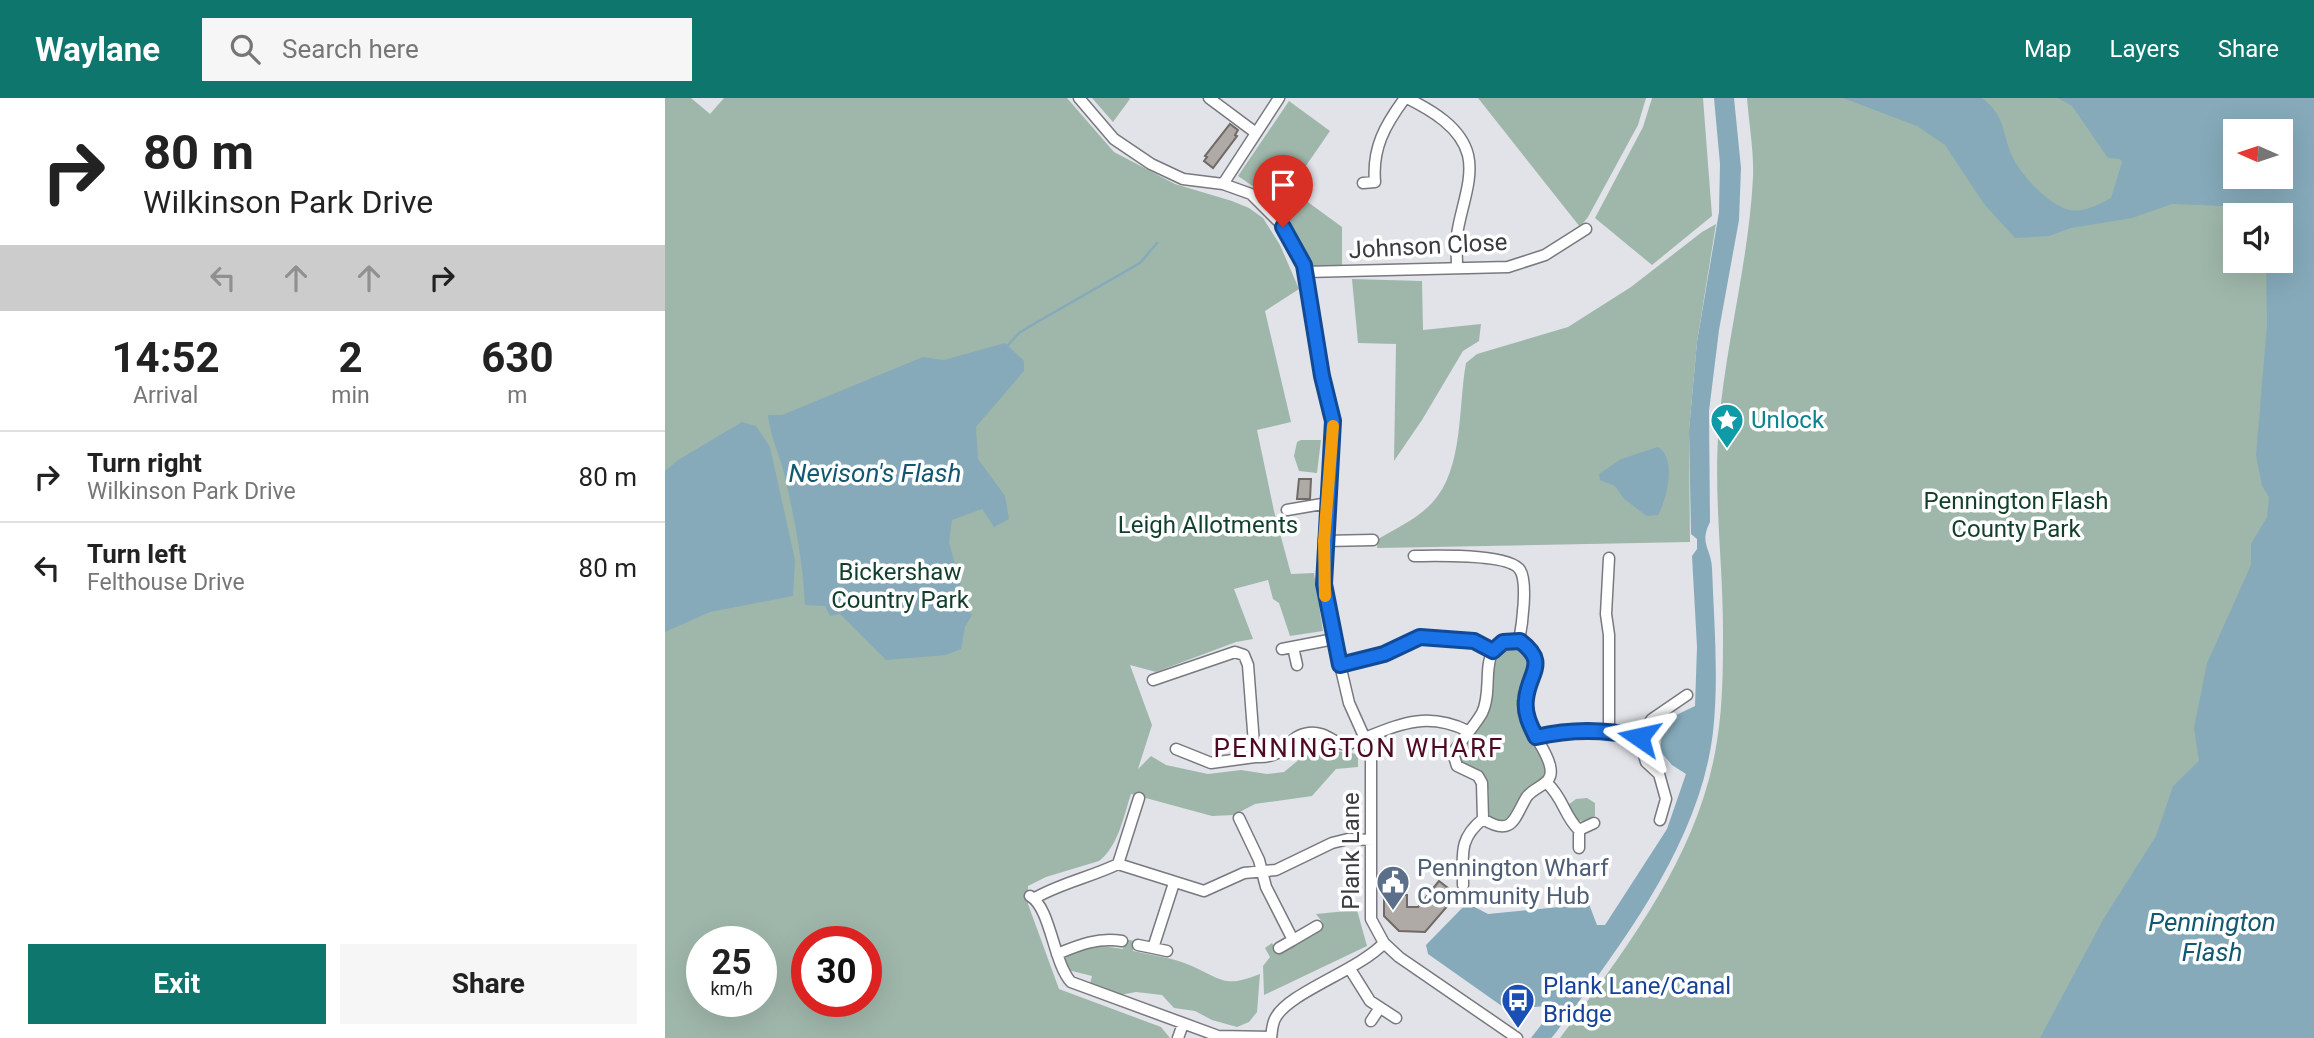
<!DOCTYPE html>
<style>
:root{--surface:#fff;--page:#f6f6f6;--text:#222;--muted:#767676;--line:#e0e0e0;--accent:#0f766e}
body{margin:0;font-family:Roboto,sans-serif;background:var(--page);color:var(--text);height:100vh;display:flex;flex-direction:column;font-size:26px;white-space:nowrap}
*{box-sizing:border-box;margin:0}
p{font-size:23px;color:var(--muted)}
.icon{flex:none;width:38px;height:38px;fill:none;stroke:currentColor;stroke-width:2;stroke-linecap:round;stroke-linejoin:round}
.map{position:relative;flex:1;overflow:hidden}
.panel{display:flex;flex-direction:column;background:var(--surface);width:665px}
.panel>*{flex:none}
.banner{background:#fff;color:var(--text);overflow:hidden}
.needle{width:46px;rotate:273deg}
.tools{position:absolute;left:1558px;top:21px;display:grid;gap:14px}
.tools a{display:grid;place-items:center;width:70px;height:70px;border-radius:0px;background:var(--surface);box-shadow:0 7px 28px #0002;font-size:35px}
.speed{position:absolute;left:21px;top:828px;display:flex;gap:14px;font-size:35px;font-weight:700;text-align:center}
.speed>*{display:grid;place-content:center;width:91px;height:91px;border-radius:50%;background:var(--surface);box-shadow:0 7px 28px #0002;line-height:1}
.speed small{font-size:18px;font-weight:400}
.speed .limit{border:10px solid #d22;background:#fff;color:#111}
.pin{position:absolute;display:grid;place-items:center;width:60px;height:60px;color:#fff;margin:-72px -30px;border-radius:50% 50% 50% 0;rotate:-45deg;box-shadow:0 0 7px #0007}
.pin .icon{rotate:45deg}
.me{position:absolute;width:77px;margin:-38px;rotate:281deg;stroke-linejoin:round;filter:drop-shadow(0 0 5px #0008)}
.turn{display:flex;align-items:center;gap:24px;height:147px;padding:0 28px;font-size:32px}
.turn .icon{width:91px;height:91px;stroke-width:2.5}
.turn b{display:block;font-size:49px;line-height:60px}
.lanes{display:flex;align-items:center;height:66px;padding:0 28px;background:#0003;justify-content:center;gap:35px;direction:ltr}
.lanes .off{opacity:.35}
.eta{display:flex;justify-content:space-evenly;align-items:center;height:119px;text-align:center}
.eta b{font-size:42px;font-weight:700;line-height:49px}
.action{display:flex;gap:14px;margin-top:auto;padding:14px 28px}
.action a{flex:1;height:80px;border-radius:0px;background:var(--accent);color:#fff;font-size:28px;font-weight:700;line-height:80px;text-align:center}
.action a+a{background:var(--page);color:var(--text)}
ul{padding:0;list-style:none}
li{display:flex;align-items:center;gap:21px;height:91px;padding:0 28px;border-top:2px solid var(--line)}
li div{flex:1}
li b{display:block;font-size:26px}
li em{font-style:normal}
header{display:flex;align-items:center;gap:42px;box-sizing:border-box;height:98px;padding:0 35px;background:var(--accent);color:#fff}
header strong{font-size:33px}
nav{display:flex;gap:38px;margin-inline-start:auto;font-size:24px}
.search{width:490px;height:63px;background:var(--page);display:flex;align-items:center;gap:18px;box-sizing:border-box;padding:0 24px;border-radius:0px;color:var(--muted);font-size:26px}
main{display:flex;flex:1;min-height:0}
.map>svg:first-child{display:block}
</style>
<header>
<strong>Waylane</strong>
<div class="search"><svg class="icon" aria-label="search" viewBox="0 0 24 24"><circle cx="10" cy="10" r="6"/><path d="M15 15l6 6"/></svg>Search here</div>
<nav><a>Map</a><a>Layers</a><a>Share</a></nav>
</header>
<main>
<section class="panel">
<div class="banner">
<div class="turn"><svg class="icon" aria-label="right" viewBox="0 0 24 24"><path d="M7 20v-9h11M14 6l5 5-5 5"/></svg><div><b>80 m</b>Wilkinson Park Drive</div></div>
<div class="lanes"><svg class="icon off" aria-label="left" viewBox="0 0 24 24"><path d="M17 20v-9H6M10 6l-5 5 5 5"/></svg><svg class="icon off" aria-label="ahead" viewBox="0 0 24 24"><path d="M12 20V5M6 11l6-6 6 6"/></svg><svg class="icon off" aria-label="ahead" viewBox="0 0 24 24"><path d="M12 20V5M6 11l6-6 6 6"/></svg><svg class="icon" aria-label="right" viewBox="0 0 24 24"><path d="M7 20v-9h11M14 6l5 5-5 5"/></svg></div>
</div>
<div class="eta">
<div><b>14:52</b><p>Arrival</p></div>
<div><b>2</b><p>min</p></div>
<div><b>630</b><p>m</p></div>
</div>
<ul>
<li><svg class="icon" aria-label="right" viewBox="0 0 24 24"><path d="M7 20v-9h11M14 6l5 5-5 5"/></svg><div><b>Turn right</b><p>Wilkinson Park Drive</p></div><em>80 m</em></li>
<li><svg class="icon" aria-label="left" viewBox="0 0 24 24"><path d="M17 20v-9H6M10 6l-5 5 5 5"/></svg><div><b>Turn left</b><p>Felthouse Drive</p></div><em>80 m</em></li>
</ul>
<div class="action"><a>Exit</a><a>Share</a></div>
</section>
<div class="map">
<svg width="1649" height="940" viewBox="0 0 1649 940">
<rect width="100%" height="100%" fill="#e1e3e9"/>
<path fill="#9fb7aa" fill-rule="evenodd" d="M0 0H26L45 16 59 0H402L449 54 510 86 567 103 584 110 598 120 615 147 634 191 600 213 626 324 592 332 609 413 626 476 649 475 658 533 625 538 614 505 608 501 603 482 569 491 588 541 571 544 491 574 465 567 487 627 473 671 486 658 501 667 543 676 576 672 602 676 619 674 642 655 652 651 693 656V669L671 671 647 698 590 706 569 717 547 718 466 696C459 717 453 749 434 763L381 779 363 788V806L394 891 496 929 505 940H0ZM37 844H96V903H37ZM142 844H201V903H142Z
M427 0H464L465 1 448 24Z
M813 0H981L973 27 923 119 915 129Z
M987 0H1038L1047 118 987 167 930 120 978 29Z
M1082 0H1649V940H895C961 851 1035 756 1052 643 1058 607 1058 569 1058 532 1058 464 1048 395 1054 326 1061 243 1084 162 1088 79 1089 53 1084 26 1082 0ZM1570 33H1615V79H1570ZM1570 117H1615V163H1570Z
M624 3 665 33 625 91 677 129V167L645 170 614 106 573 78Z
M1051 126 1032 244 1024 332 1025 444 712 450 713 441C730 431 752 421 767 405 799 371 793 308 801 265L812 256 903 229 966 189 1037 134Z
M687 181 757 183 758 232 816 226 814 243 798 253 757 322 729 363 731 246 693 245Z
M636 342H656L652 375 634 373 629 358 632 344Z
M852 547 864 557 867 565 858 590 856 611 860 626 881 668V677L850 717 834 724 827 721 822 713 824 694 821 683 795 666 793 657 824 610 830 558 838 549Z
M922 700 930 705V718L919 723 909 722 903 707 911 701Z
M692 812 702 848 599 897 598 868 605 859 600 850 607 845 613 855 649 837 658 825 651 816Z
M460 841 469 843 468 853C487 857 509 860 527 868 558 882 560 890 595 876L592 914 584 924 572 929 547 922 530 913 509 910 497 897 471 894 455 897 425 886 427 878 403 872 400 860C414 843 439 848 458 851Z"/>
<path fill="#86aaba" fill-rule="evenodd" d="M1049 0H1069L1076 70 1074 122 1054 232 1044 313 1045 424C1034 446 1046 450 1047 470 1049 524 1054 581 1048 634 1035 746 954 850 889 937L886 940H866L886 914 882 908 841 911 763 856 761 847 802 805 823 816 924 806 932 827H940L1002 731 1021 676 1007 667 995 653 997 637 1005 620 1030 608 1032 549 1027 458 1032 451V441L1026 436 1024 332 1032 244 1054 114 1055 66Z
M1178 0H1317C1342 19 1336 36 1349 62 1358 79 1385 108 1405 112 1418 115 1435 106 1446 100L1457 64 1455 61 1443 60 1407 8 1393 0H1649V940H1375L1439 820 1491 738 1508 688 1534 663 1529 630 1542 565 1586 467V446L1602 419 1604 399 1597 388 1591 357 1602 226 1601 163H1615V117H1586L1577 110 1559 108 1507 106 1467 120 1406 130 1384 138 1350 140 1319 106 1280 47 1252 28ZM1570 33H1615V79H1570Z
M340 245 359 263V273L311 329 313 361 340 398 344 421 329 429 317 411 287 422 284 444 302 511 307 517 300 529 296 551 281 557 221 562 175 516 165 518 160 508 140 507C138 463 129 418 119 375 114 355 105 338 103 317H117L258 259 279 262Z
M77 324 91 328 105 349 130 462 128 498 45 514 0 534V373L13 362Z
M993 349C1012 359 1002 402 993 417L982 418 959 401 950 388 935 382 934 376 956 361Z"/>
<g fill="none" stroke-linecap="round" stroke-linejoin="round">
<path stroke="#86aaba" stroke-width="2.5" d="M343 247 354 235 367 227 475 165 492 145"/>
</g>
<path fill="#afaaa5" stroke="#6f6a66" stroke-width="2" d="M565 26 573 32 570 37 572 38 548 70 539 63 542 59 540 58Z
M634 381H646L645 401H632Z
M774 783 792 797 760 834 734 833 719 818V793H733V797H742V809H753Z"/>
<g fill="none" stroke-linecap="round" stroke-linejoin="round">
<defs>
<path id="minor" d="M414 0 449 41 486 66 518 81 558 86 586 96 619 129 639 167 669 332 659 443 661 507 684 605 706 654V821L719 845 734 859 852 940
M544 0 591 35
M742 0C766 12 796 29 803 57 809 82 795 112 792 137 791 148 792 159 792 170
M698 85 710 84C707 50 720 27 740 0
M558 86 614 0
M640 174 843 169 880 157 921 131
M622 412 663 405
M659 443 708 442
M749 458C770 458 844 455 855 472 863 484 857 528 854 543
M854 543 871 560C872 579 859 594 861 613 863 634 881 649 885 668 890 688 869 687 861 700 849 721 847 739 818 721L817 685 813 678 792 668 788 655C797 641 809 629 817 615 831 587 808 542 854 543Z
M628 549 632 567
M617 551 669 541
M675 567 719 556 755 539 809 543 828 553
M488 582 570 554 579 557 583 567 590 659C623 661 620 638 644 635 660 633 668 645 681 647 727 631 755 610 803 633
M944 633V537L941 516 944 460
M871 639C906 631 939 631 974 639L981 664 994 676 1001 701 995 722
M974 639 987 621 1022 597
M511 651 546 665 590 659
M882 685C899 701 899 718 914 732L929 725
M574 720 594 762 601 789 628 842 652 828
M914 750V732
M453 766 539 793 579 775 611 772 667 745 683 741 706 742
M798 787C798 757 793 741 818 721
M365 798C386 810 388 864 406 884L553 938 606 939
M370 800C396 785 426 779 453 766L474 700
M473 847 488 850 509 785
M488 850 502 853
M614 850 628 842
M392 856C414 847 433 839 457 843
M685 871 705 903 731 920
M706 923 714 911
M513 940 518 926
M606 940C607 933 607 925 611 919 625 894 694 872 719 845"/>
</defs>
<use href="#minor" stroke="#78797f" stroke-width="13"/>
<use href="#minor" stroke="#fff" stroke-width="10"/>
</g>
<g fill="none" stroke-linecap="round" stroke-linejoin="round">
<defs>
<path id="route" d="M618 129 639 167 657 278 668 323 659 486 675 567 719 556 755 539 809 543 828 553 838 544 855 543C884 565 864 574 861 601 859 615 865 627 871 639 906 631 939 631 974 639"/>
</defs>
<use href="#route" stroke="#114b97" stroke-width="18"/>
<use href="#route" stroke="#1a73e8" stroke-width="12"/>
<path stroke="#f59e0b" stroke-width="12" d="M660 498 659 443 668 328"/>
</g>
<defs>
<symbol id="sight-pin" viewBox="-11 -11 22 30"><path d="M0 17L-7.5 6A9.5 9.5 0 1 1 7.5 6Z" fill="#0f9aa8" stroke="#fff"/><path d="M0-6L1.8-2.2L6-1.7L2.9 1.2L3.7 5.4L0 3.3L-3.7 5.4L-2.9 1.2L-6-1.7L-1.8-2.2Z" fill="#fff"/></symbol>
<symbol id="civic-pin" viewBox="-11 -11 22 30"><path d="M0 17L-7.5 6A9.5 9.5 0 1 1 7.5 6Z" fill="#5c6f8a" stroke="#fff"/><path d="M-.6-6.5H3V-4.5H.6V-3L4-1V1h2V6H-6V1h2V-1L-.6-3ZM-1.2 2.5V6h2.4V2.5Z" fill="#fff"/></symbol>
<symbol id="bus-pin" viewBox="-11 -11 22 30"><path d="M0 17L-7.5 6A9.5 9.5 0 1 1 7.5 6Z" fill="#1a4fb4" stroke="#fff"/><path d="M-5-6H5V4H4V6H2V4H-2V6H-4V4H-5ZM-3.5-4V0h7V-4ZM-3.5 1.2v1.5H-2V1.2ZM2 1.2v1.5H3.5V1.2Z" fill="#fff"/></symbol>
</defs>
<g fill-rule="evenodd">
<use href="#sight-pin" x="1043" y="303" width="38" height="52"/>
<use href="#civic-pin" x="709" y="765" width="38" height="52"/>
<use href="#bus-pin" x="834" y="883" width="38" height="52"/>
</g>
<g text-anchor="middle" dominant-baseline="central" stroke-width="7" stroke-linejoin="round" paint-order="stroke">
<g font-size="24" fill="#3a3b3d" stroke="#fff">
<text transform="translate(763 148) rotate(-3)">Johnson Close</text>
<text transform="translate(686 753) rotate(-90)">Plank Lane</text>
</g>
<g font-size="24" fill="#0d838f" stroke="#fff" text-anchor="start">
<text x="1086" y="322">Unlock</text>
</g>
<g font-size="24" fill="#113f2c" stroke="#fff">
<text x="1351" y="403">Pennington Flash<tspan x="1351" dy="28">County Park</tspan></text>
<text x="543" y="427">Leigh Allotments</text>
<text x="235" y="474">Bickershaw<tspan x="235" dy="28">Country Park</tspan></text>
</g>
<g font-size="24" fill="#4e5e75" stroke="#fff" text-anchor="start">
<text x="752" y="770">Pennington Wharf<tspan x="752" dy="28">Community Hub</tspan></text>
</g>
<g font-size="24" fill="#164399" stroke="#fff" text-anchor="start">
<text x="878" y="888">Plank Lane/Canal<tspan x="878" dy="28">Bridge</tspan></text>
</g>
<g font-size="26" font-style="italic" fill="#125870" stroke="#fff">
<text x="210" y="375">Nevison's Flash</text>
<text x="1547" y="824">Pennington<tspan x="1547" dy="30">Flash</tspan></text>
</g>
<g font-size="26" letter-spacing="2" fill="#4e0a22" stroke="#fff">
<text x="694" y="650">PENNINGTON WHARF</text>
</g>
</g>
</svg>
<div class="tools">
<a><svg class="needle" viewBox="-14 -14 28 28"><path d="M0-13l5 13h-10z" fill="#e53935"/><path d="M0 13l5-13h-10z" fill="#767676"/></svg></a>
<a><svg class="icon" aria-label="sound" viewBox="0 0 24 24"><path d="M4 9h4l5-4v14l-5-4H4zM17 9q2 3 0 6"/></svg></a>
</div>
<div class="speed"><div>25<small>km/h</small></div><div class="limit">30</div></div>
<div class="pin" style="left:618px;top:129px;background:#d93025"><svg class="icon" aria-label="arrive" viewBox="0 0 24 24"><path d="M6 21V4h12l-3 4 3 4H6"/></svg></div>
<svg class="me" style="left:974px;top:639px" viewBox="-20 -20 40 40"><path d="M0-17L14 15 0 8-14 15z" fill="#1a73e8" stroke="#fff" stroke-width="4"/></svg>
</div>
</main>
